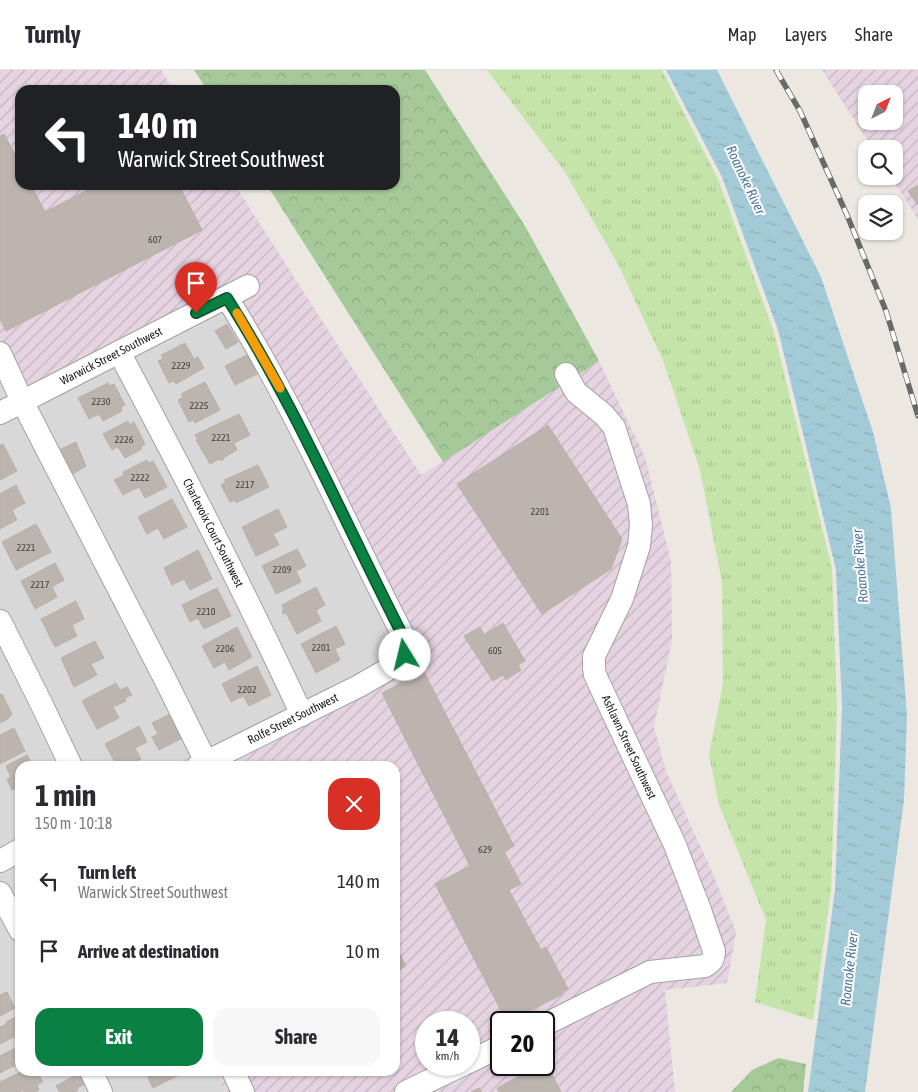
<!DOCTYPE html>
<meta charset="utf-8">
<style>
:root{--surface:#fff;--page:#f7f7f7;--text:#2b2b33;--muted:#7c7c81;--line:#e1e1e2;--accent:#0b8043}
body{margin:0;font-family:"Asap Condensed",sans-serif;background:var(--page);color:var(--text);height:100vh;display:flex;flex-direction:column;font-size:19px;white-space:nowrap}
*{box-sizing:border-box;margin:0}
p{font-size:16px;color:var(--muted)}
.icon{flex:none;width:28px;height:28px;fill:none;stroke:currentColor;stroke-width:2;stroke-linecap:round;stroke-linejoin:round}
.map{position:relative;flex:1;overflow:hidden}
.side{position:absolute;left:15px;top:691px;width:385px;height:315px;display:flex;flex-direction:column;background:var(--surface);border-radius:15px;box-shadow:0 1px 4px #0004}
.side>*{flex:none}
.hud{position:absolute;left:15px;top:15px;width:385px;height:105px;border-radius:15px;box-shadow:0 1px 4px #0004;background:#202124;color:#fff;overflow:hidden}
.needle{width:32px;rotate:42deg}
.buttons{position:absolute;left:858px;top:15px;display:grid;gap:10px}
.buttons a{display:grid;place-items:center;width:45px;height:45px;border-radius:10px;background:var(--surface);box-shadow:0 1px 4px #0004;font-size:25px}
.speed{position:absolute;left:415px;top:941px;display:flex;gap:10px;font-size:25px;font-weight:700;text-align:center}
.speed>*{display:grid;place-content:center;width:65px;height:65px;border-radius:50%;background:var(--surface);box-shadow:0 1px 4px #0004;line-height:1}
.speed small{font-size:12px;font-weight:400}
.speed .limit{border:2px solid #111;border-radius:8px;background:#fff;color:#111}
.pin{position:absolute;display:grid;place-items:center;width:42px;height:42px;color:#fff;margin:-51px -21px;border-radius:50% 50% 50% 0;rotate:-45deg;box-shadow:0 0 5px #0007}
.pin .icon{rotate:45deg}
.me{position:absolute;width:55px;margin:-28px;rotate:351deg;stroke-linejoin:round;filter:drop-shadow(0 0 4px #0008)}
.turn{display:flex;align-items:center;gap:18px;height:105px;padding:0 20px;font-size:22px}
.turn .icon{width:65px;height:65px;stroke-width:2.5}
.turn b{display:block;font-size:35px;line-height:42px}
.round{display:grid;place-items:center;flex:none;width:52px;height:52px;border-radius:15px;background:var(--page)}
.overview{display:flex;align-items:center;justify-content:space-between;height:85px;padding:0 20px}
h1{font-size:30px;font-weight:700;line-height:38px}
.action{display:flex;gap:10px;margin-top:auto;padding:10px 20px}
.action a{flex:1;height:58px;border-radius:15px;background:var(--accent);color:#fff;font-size:20px;font-weight:700;line-height:58px;text-align:center}
.action a+a{background:var(--page);color:var(--text)}
ul{padding:0;list-style:none}
li{display:flex;align-items:center;gap:15px;height:70px;padding:0 20px}
li div{flex:1}
li b{display:block;font-size:19px}
li em{font-style:normal}
header{display:flex;align-items:center;gap:30px;box-sizing:border-box;height:70px;padding:0 25px;background:var(--surface);border-bottom:1px solid var(--line)}
header strong{font-size:24px}
nav{display:flex;gap:28px;margin-inline-start:auto;font-size:18px}
.map>svg:first-child{display:block}
</style>
<header>
<strong>Turnly</strong>
<nav><a>Map</a><a>Layers</a><a>Share</a></nav>
</header>
<div class="map">
<svg width="918" height="1022" viewBox="0 0 918 1022">
<defs>
<pattern id="industrial-furrows" width="10" height="10" patternUnits="userSpaceOnUse" patternTransform="scale(1.25)"><rect width="10" height="10" fill="#e5d3e1"/><path d="M-1 1l2-2M0 10L10 0M9 11l2-2" fill="none" stroke="#c4b5c0"/></pattern>
<pattern id="grass-tufts" width="24" height="20" patternUnits="userSpaceOnUse" patternTransform="scale(1.25)"><rect width="24" height="20" fill="#c4e4a9"/><path d="M3 7l-1-3M5 7V3M7 7l1-3M15 17l-1-3M17 17v-4M19 17l1-3" fill="none" stroke="#a8c391"/></pattern>
<pattern id="forest-crowns" width="20" height="18" patternUnits="userSpaceOnUse" patternTransform="scale(1.25)"><rect width="20" height="18" fill="#a5c998"/><path d="M2 6a3 3 0 1 1 6 0M12 15a3 3 0 1 1 6 0" fill="none" stroke="#8dac82"/></pattern>
<pattern id="water-ripples" width="26" height="14" patternUnits="userSpaceOnUse" patternTransform="scale(1.25)"><rect width="26" height="14" fill="#a3cad7"/><path d="M2 4q2-2 4 0t4 0M15 11q2-2 4 0t4 0" fill="none" stroke="#8cadb8"/></pattern>
</defs>
<rect width="100%" height="100%" fill="#ece8e1"/>
<path fill="#d9d8d8" d="M242 231 417 576 171 696H20V1001H215L225 1022H0V310L18 345Z"/>
<path fill="url(#industrial-furrows)" fill-rule="evenodd" d="M0 0H161L174 20H20V115H235L421 405 599 291 645 387 671 491 672 570 654 657 666 701 714 806 736 862 727 913 665 920 675 1022H225L215 1001H395V696H171L416 576 242 231 18 346 0 310ZM426 952H469V995H426ZM501 952H544V995H501Z
M822 0H918V149L890 106H894V79H873ZM866 24H894V51H866Z"/>
<path fill="url(#grass-tufts)" d="M487 0H662L718 109 774 262 832 498 837 638 831 821 813 950 755 932 766 850 719 735 709 684 723 614 722 512 700 400 664 293 619 196 565 102Z"/>
<path fill="url(#forest-crowns)" d="M194 0H425L525 156 599 291 443 392 267 115H395V20H207Z
M778 988 806 994 803 1022H731L752 1000Z"/>
<path fill="url(#water-ripples)" d="M666 0H717L821 207 873 362 891 438 907 646 904 730 865 1022H808L835 820 842 637 836 500 778 260 722 107Z"/>
<path fill="#bcb4ae" stroke="#bcb0a4" d="M4 64 20 94V115H31L45 142 97 115H179L202 160 6 261 0 249V66Z
M918 115V135L908 121Z
M227 254 238 272 226 279 215 261Z
M185 273 194 289 198 287 204 298 176 314 174 311 169 313 158 291 163 289 161 285Z
M247 285 257 304 235 315 225 296Z
M205 312 220 340 195 353 194 350 189 352 178 330 183 327 181 324Z
M108 313 109 316 114 314 125 335 121 337 122 341 103 351 99 344 89 349 78 328Z
M239 344 250 365 234 373 237 380 223 388 224 389 221 391 220 389 210 394 196 370H198L195 365Z
M128 351 129 355 134 352 145 374 141 377 142 379 125 388 118 377 112 380 103 364Z
M548 355 622 469 611 499 542 544 457 414Z
M76 372 86 396 71 405 59 380Z
M3 374 17 401 0 410V375Z
M147 390 149 393 153 391 167 417 145 428 139 417 123 425 114 410 124 405 123 402Z
M258 395 269 417 236 433 235 430 230 432 221 415 226 412 224 410Z
M16 415 25 433 12 440 17 450 0 459V424Z
M172 429 187 457 164 469 158 458 147 464 138 447Z
M278 439 287 457 273 464 279 475 256 486 242 457Z
M36 454 51 482 16 500 2 472Z
M297 479 306 496 296 501 301 512 276 524 262 496Z
M198 480 212 509 190 520 184 509 172 515 164 498Z
M55 493 64 510 52 517 57 527 35 539 21 511Z
M316 517 325 535 316 540 321 551 297 564 286 543 283 544 282 541 284 540 282 535Z
M217 518 231 546 204 559 198 548 190 552 182 535Z
M76 531 84 549 72 555 77 566 55 577 41 549Z
M503 553 525 591 518 595 521 600 506 610 503 605 493 611 464 566 480 557 484 565Z
M336 556 345 574 335 579 340 590 316 603 301 574Z
M237 557 252 587 229 600 225 592 214 598 202 576Z
M95 571 104 588 91 594 97 605 74 617 61 588Z
M257 596 271 625 249 636 243 626 231 632 222 614Z
M424 602 514 776 504 782 521 814 509 820 541 880 546 877 568 919 562 922 563 924 507 952 435 814 470 796 382 623Z
M116 613 120 620 127 617 132 625 125 628 126 631 113 637 119 648 97 659 82 631Z
M2 624 12 644 8 649 0 653V625Z
M176 641 190 664 159 680 152 667 158 664 152 653Z
M139 656 147 672 135 678 141 689 127 696H117L105 674Z
M14 658 25 681 0 694V665Z
M27 685 33 696H20V716L12 720 7 709 11 707 6 696Z
M395 874 406 896 395 902Z
M7 922 15 938 0 946V925Z
M18 946 20 949V964L0 974V957L7 954 6 952Z
M20 973V993L0 1003V986L19 976 18 974Z
M546 992 561 1022H499L497 1018 540 995H544Z
M23 1001H37L43 1012 37 1015 39 1020 35 1022H24L23 1020 19 1022H0V1012Z
M145 1001H187L153 1018Z
M79 1003 85 1014 77 1018 78 1020 74 1022H60L56 1016Z
M479 1018 482 1022H471Z"/>
<g fill="none" stroke-linecap="round" stroke-linejoin="round">
<defs>
<g id="minor">
<path id="s1" d="M119 282C183 402 245 522 302 645"/>
<path d="M0 283 22 331 166 611 206 692"/>
<path id="s2" d="M0 343 248 216"/>
<path d="M0 551 41 633 71 696"/>
<path id="s3" d="M198 696 359 616 399 593 405 585 406 575 404 567C345 454 295 336 227 228"/>
<path d="M0 791 20 780"/>
<path d="M0 823 20 860"/>
<path d="M544 955 650 902 705 896C712 892 714 889 714 881L700 840 675 775 595 605 594 598V586L622 529 639 476 641 455 639 434 614 357 604 345 576 322 566 304"/>
<path d="M469 992 501 976"/>
<path d="M91 1001 101 1022"/>
<path d="M233 1001 243 1022"/>
<path d="M406 1022 462 995"/>
</g>
</defs>
<use href="#minor" stroke="#a2a2a2" stroke-width="24"/>
<use href="#minor" stroke="#fff" stroke-width="22"/>
<defs>
<path id="rail" d="M776 0 800 41 847 145 886 241 918 346"/>
</defs>
<use href="#rail" stroke="#696969" stroke-width="5.5"/>
<use href="#rail" stroke="#fff" stroke-width="4" stroke-dasharray="11" stroke-linecap="butt"/>
</g>
<g fill="none" stroke-linecap="round" stroke-linejoin="round">
<defs>
<path id="route" d="M196 243 227 228C295 335 346 455 404 568L406 575 405 585"/>
</defs>
<use href="#route" stroke="#07532c" stroke-width="12"/>
<use href="#route" stroke="#0b8043" stroke-width="9"/>
<path stroke="#f59e0b" stroke-width="9" d="M237 243 280 318"/>
</g>
<g text-anchor="middle" dominant-baseline="central" stroke-width="4" stroke-linejoin="round" paint-order="stroke">
<g font-size="10" fill="#434140">
<text x="155" y="169">607</text>
<text x="181" y="295">2229</text>
<text x="101" y="331">2230</text>
<text x="199" y="335">2225</text>
<text x="221" y="367">2221</text>
<text x="124" y="369">2226</text>
<text x="140" y="407">2222</text>
<text x="245" y="414">2217</text>
<text x="540" y="441">2201</text>
<text x="26" y="477">2221</text>
<text x="282" y="499">2209</text>
<text x="40" y="514">2217</text>
<text x="206" y="541">2210</text>
<text x="321" y="577">2201</text>
<text x="225" y="578">2206</text>
<text x="495" y="580">605</text>
<text x="247" y="619">2202</text>
<text x="485" y="779">629</text>
</g>
<g font-size="12" fill="#1b1b1b" stroke="#fff">
<text stroke="none"><textPath href="#s2" startOffset="125">Warwick Street Southwest</textPath></text>
<text stroke="none"><textPath href="#s1" startOffset="204">Charlevoix Court Southwest</textPath></text>
<text stroke="none"><textPath href="#s3" startOffset="106">Rolfe Street Southwest</textPath></text>
<text transform="translate(629 677) rotate(65)">Ashlawn Street Southwest</text>
</g>
<g font-size="14" font-style="italic" fill="#4f76a3" stroke="#fff">
<text transform="translate(746 110) rotate(65)">Roanoke River</text>
<text transform="translate(860 496) rotate(-95)">Roanoke River</text>
<text transform="translate(849 899) rotate(-84)">Roanoke River</text>
</g>
</g>
</svg>
<div class="buttons">
<a><svg class="needle" viewBox="-14 -14 28 28"><path d="M0-13l5 13h-10z" fill="#e53935"/><path d="M0 13l5-13h-10z" fill="#7c7c81"/></svg></a>
<a><svg class="icon" aria-label="search" viewBox="0 0 24 24"><circle cx="10" cy="10" r="6"/><path d="M15 15l6 6"/></svg></a>
<a><svg class="icon" aria-label="layers" viewBox="0 0 24 24"><path d="M12 4l9 5-9 5-9-5zM3 14l9 5 9-5"/></svg></a>
</div>
<div class="speed"><div>14<small>km/h</small></div><div class="limit">20</div></div>
<div class="pin" style="left:196px;top:243px;background:#d93025"><svg class="icon" aria-label="arrive" viewBox="0 0 24 24"><path d="M6 21V4h12l-3 4 3 4H6"/></svg></div>
<svg class="me" style="left:405px;top:585px" viewBox="-20 -20 40 40"><circle r="19" fill="#fff"/><path d="M0-13L10 11 0 6-10 11z" fill="#0b8043"/></svg>
<div class="hud">
<div class="turn"><svg class="icon" aria-label="left" viewBox="0 0 24 24"><path d="M17 20v-9H6M10 6l-5 5 5 5"/></svg><div><b>140 m</b>Warwick Street Southwest</div></div>
</div>
<section class="side">
<div class="overview"><div><h1>1 min</h1><p>150 m · 10:18</p></div><a class="round" style="background:#d93025;color:#fff"><svg class="icon" aria-label="close" viewBox="0 0 24 24"><path d="M6 6l12 12M18 6L6 18"/></svg></a></div>
<ul>
<li><svg class="icon" aria-label="left" viewBox="0 0 24 24"><path d="M17 20v-9H6M10 6l-5 5 5 5"/></svg><div><b>Turn left</b><p>Warwick Street Southwest</p></div><em>140 m</em></li>
<li><svg class="icon" aria-label="arrive" viewBox="0 0 24 24"><path d="M6 21V4h12l-3 4 3 4H6"/></svg><div><b>Arrive at destination</b></div><em>10 m</em></li>
</ul>
<div class="action"><a>Exit</a><a>Share</a></div>
</section>
</div>
